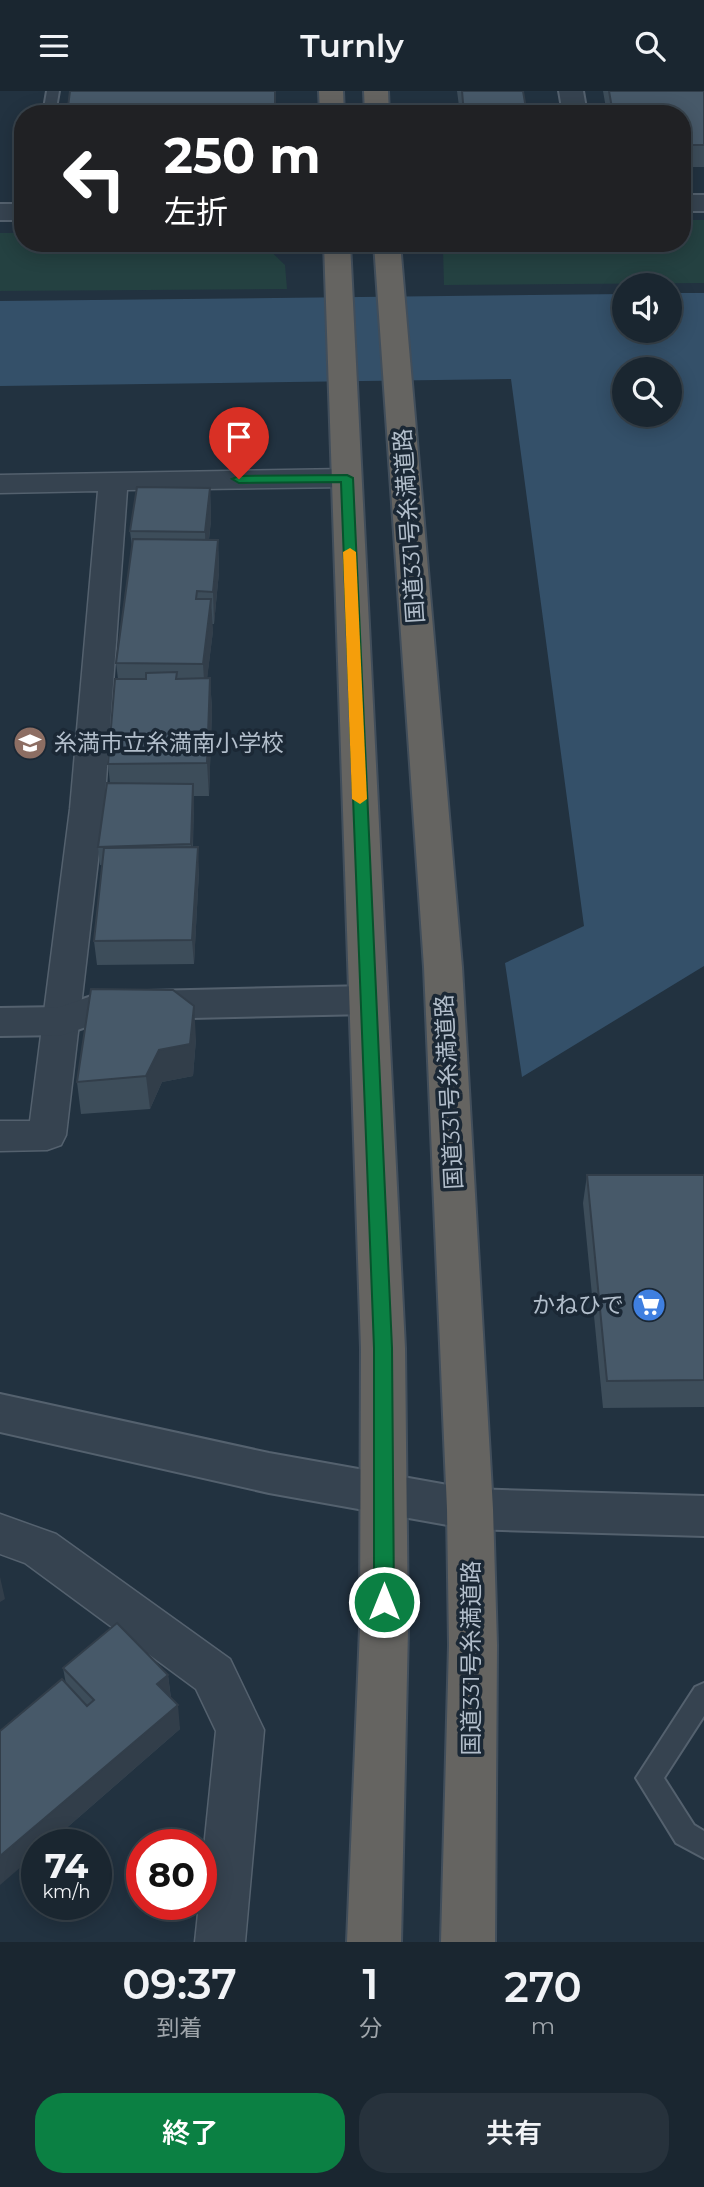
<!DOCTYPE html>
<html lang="ja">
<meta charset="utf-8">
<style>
:root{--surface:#1a2630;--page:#27323c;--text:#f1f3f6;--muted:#9fa5ab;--line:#38434c;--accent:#0b8043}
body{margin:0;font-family:Montserrat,"Noto Sans JP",sans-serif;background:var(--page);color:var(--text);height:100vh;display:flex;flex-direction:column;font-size:26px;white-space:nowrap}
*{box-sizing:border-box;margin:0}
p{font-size:23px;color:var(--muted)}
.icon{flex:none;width:38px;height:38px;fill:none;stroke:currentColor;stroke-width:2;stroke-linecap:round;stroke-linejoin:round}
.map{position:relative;height:1851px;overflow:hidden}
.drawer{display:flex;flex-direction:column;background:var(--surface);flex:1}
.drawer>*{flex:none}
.banner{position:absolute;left:14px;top:14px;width:677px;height:147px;border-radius:28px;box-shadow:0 4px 18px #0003,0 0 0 2px var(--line);background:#202124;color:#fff;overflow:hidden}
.tools{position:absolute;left:612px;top:182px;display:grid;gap:14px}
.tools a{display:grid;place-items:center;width:70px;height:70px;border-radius:50%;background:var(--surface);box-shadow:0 4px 18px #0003,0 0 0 2px var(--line);font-size:35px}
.speed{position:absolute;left:21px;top:1738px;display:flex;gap:14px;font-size:35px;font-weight:700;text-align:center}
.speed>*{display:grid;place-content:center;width:91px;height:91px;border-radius:50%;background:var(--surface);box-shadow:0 4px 18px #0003,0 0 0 2px var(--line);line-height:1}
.speed small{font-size:18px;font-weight:400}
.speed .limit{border:10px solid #d22;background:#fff;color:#111}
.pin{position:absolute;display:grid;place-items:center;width:60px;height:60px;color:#fff;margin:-72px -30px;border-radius:50% 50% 50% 0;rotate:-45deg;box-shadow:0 0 7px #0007}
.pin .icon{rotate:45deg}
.me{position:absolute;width:77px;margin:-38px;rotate:0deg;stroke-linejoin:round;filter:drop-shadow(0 0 5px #0008)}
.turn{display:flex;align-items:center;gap:24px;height:147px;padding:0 35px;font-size:32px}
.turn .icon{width:91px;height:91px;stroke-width:2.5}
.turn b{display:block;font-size:49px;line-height:60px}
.eta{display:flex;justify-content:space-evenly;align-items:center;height:119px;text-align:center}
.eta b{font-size:42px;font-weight:600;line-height:49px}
.action{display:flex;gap:14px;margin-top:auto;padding:14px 35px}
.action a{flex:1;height:80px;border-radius:28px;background:var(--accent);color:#fff;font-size:28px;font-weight:600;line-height:80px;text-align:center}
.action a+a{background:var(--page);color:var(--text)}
header{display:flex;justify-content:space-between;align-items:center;height:91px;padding:0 35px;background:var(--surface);font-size:32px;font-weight:600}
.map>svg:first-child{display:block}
</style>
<header><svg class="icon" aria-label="menu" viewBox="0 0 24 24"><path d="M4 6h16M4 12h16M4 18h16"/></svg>Turnly<svg class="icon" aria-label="search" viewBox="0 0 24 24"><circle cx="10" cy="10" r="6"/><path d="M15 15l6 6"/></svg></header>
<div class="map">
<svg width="704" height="1851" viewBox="0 0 704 1851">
<rect width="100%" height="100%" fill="#223240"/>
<path fill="#244141" d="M683 129H704V192L444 194 443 157 445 152H682Z
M0 142H23V152H262L285 174 287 198 0 200Z"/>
<path fill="#345069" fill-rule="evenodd" d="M670 202H704V875L522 986 505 872 584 835 511 288 0 295V210L625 203V240H670ZM625 278H670V324H625Z"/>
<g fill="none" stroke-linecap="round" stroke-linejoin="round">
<defs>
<path id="service" d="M47 0H59L55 23H43Z
M704 1592V1625L664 1687 694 1734 704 1740V1767L676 1752 636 1687 695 1596Z"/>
<path id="minor" d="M347 378 357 381 361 387 357 393 347 396 127 399 104 718 66 1044 61 1054 47 1059 0 1060V1030H30L70 718 98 400 0 402V384Z
M0 1423 56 1443 230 1568 264 1639 245 1851H195L199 1813H201V1786L216 1640 196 1598 25 1472 0 1463Z"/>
<path id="tertiary" d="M559 0H583L587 23H563Z
M682 104H704V120H682Z
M0 113H23V129H0Z
M368 895 382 899 387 909 382 919 368 923 106 929 63 944 0 945V917L60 916 103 901Z
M0 1303 269 1362 470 1398 704 1405V1445L470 1438 269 1402 0 1341Z"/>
<path id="trunk" d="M319 0H343L344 23H320Z
M364 0H388L389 23H365Z
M324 152H350L405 1257 408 1538 401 1851H347L360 1538 361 1257Z
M374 152H400L462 876 493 1418 497 1554 495 1851H441L449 1554 447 1418 424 876Z"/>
</defs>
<use href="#service" stroke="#54616e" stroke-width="4"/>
<use href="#minor" stroke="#54616e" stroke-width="3"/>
<use href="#tertiary" stroke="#54616e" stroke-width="4"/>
<use href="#trunk" stroke="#414e5b" stroke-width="4"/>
<path stroke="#425d5d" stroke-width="3.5" stroke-dasharray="3.5 3.5" stroke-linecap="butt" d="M547 152 596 157 618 152"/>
<use href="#service" fill="#364350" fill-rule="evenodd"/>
<use href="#minor" fill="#364350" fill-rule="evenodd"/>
<use href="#tertiary" fill="#364350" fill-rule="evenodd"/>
<use href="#trunk" fill="#656461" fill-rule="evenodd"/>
</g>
<path fill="#3d4d5a" d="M457 0H523L527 23H460Z
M603 0H704V76H682V23H607Z
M210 397 211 429 209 449H218L219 481 214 533H212L213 540 207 587H210L212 619 209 705H194L193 756 199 780 194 873 97 874 94 850 102 774H100L98 756 110 692 108 673 118 588 116 572 132 456 130 440Z
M196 948 193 985 162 991 150 1018 81 1023 77 991Z
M587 1084H704V1316L603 1317 583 1112Z
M63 1577 168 1584 171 1607 180 1638 47 1754H37L66 1593Z"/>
<path fill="#323e4a" d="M210 397 211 429 206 474 205 441Z
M218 449 219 481 214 533 213 501Z
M211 508 213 540 205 605 203 573Z
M210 587 212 619 209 705 207 672Z
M193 693 194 711 192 771 191 753Z
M198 756 199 780 194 873 192 849Z
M194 915 196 948 193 985 162 991 150 1018 146 985 159 959Z
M0 1486 5 1508 0 1511Z
M168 1584 171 1609 157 1593Z
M178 1614 180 1638 47 1754H37V1762L0 1794V1765Z"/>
<path fill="#475969" stroke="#323e4a" stroke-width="2" d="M70 0H275V23H67Z
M462 0H523L527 23H464Z
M609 0H704V54H682V23H613Z
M137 396 210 397 205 441 130 440Z
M133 448 218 449 213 501 197 500 196 508H211L203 573 116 572Z
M177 581 176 588 210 587 207 672 108 673 115 588H146V582Z
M107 692 193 693 191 753 98 756Z
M198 756 192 849 94 850 104 757Z
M91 898 173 899 194 915 190 953 159 959 146 985 77 991Z
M587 1084H704V1289L607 1290Z
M117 1532 168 1584 157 1593 178 1614 0 1765V1640L62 1588 87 1615 94 1609 63 1577Z"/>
<path fill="#0b8043" stroke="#07532c" stroke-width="2" d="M347 384 353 387 392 1257 394 1511 391 1517 384 1520 377 1517 374 1511V1257L341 391 239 392 232 388 239 385Z"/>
<path fill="#f59e0b" d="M350 457 356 461 367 708 360 713 352 708 343 461Z"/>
<defs>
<symbol id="school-disc" viewBox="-11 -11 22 22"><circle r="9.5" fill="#8d6e63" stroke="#1b2835"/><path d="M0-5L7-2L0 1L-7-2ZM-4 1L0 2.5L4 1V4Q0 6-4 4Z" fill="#fff"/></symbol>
<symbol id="supermarket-disc" viewBox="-11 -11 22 22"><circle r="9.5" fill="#3f7fe0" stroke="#1b2835"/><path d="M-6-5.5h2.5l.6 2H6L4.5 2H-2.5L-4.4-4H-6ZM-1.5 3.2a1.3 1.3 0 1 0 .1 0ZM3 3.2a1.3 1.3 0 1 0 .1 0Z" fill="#fff"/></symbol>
</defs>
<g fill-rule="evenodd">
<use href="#school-disc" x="11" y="633" width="38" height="38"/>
<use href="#supermarket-disc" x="630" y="1195" width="38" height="38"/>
</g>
<g text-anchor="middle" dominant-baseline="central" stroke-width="7" stroke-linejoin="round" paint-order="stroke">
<g font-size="23" fill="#b2becb" stroke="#1b2835">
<text transform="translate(409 435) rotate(-94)">国道331号糸満道路</text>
<text transform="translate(449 1001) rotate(-93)">国道331号糸満道路</text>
<text transform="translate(471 1567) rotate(-90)">国道331号糸満道路</text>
</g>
<g font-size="23" fill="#b2becb" stroke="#1b2835" text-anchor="start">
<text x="54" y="652">糸満市立糸満南小学校</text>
<text x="624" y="1214" text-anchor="end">かねひで</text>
</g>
</g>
</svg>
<div class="tools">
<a><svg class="icon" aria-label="sound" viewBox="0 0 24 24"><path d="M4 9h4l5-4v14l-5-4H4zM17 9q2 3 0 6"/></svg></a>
<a><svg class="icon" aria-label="search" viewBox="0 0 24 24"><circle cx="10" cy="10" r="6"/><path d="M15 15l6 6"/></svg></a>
</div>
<div class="speed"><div>74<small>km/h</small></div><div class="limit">80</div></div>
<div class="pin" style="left:239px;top:388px;background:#d93025"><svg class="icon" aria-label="arrive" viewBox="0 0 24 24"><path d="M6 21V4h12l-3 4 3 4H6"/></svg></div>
<svg class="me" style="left:384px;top:1511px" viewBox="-20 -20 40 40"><circle r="17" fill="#0b8043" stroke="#fff" stroke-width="3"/><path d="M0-11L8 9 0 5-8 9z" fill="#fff"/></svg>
<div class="banner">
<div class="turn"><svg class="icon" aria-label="left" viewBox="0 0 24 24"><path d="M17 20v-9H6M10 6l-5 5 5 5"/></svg><div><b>250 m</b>左折</div></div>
</div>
</div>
<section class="drawer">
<div class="eta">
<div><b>09:37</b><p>到着</p></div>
<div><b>1</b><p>分</p></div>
<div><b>270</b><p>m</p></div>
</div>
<div class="action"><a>終了</a><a>共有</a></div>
</section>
